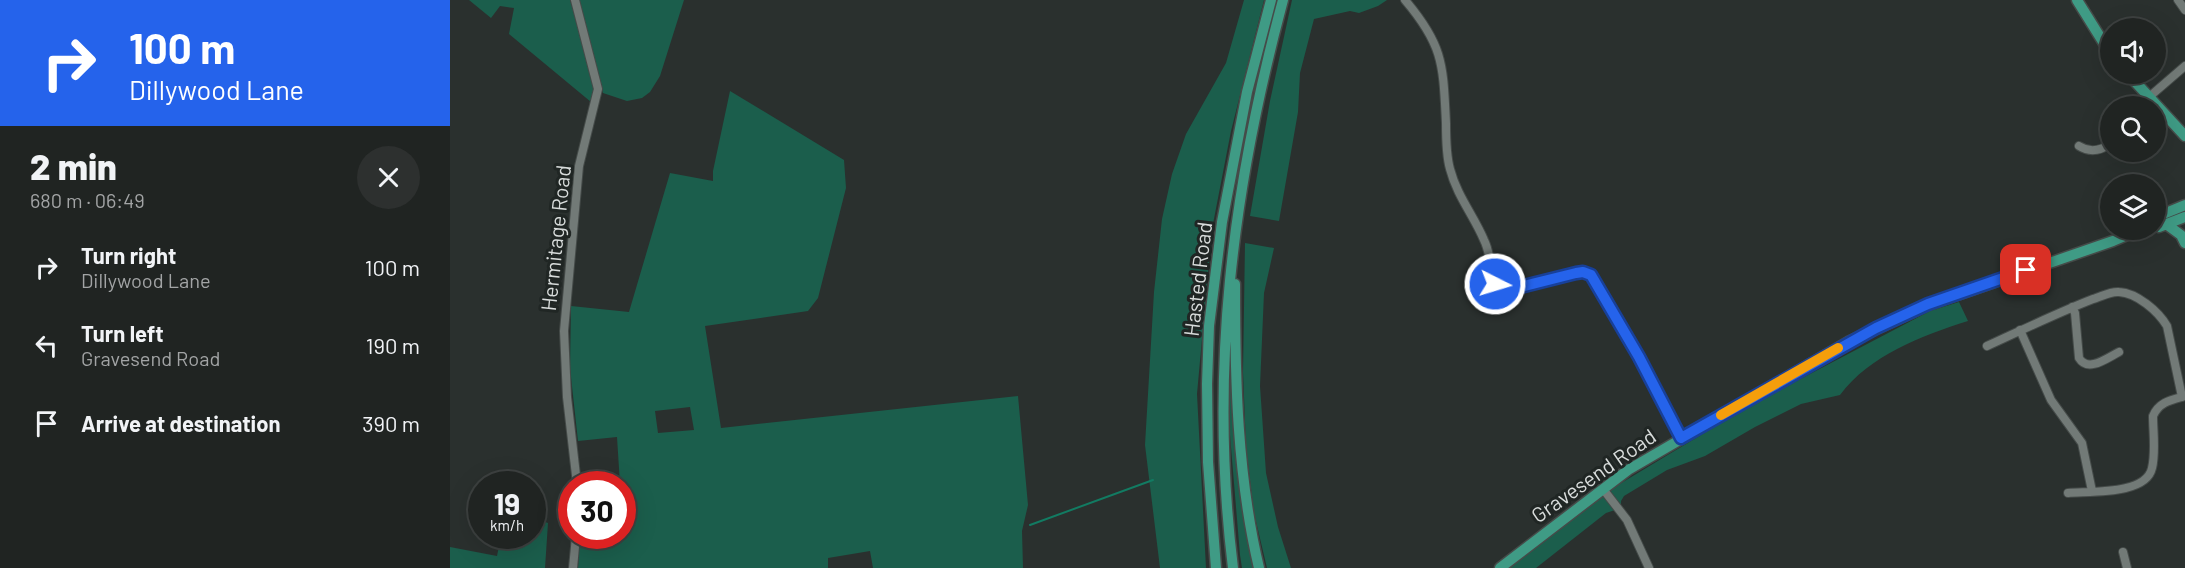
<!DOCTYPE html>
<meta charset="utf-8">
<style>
:root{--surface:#202422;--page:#2d302f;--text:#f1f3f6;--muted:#a2a4a5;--line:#3d4140}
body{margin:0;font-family:Barlow,sans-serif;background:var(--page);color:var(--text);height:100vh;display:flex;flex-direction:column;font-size:22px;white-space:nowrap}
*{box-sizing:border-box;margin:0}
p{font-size:20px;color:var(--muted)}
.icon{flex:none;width:33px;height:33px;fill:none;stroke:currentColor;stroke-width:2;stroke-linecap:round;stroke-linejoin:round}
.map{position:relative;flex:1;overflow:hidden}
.panel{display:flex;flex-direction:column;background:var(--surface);width:450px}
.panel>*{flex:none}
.banner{background:#2563eb;color:#fff;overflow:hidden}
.fabs{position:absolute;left:1650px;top:18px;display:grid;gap:12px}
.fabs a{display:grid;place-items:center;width:66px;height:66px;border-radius:50%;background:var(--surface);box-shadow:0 6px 24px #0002,0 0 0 2px var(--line);font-size:30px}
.speed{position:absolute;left:18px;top:471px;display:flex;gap:12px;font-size:30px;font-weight:700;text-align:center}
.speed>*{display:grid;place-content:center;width:78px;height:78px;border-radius:50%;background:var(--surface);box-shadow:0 6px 24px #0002,0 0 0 2px var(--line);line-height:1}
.speed small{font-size:15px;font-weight:400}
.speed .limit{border:9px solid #d22;background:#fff;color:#111}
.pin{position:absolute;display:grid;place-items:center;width:51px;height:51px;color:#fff;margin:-26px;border-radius:12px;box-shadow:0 3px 9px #0006}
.me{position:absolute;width:66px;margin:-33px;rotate:95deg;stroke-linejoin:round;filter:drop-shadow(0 0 4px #0008)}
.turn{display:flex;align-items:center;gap:21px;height:126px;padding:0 30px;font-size:27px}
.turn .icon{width:78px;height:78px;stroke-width:2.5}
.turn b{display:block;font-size:42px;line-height:51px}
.round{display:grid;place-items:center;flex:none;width:63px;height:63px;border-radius:32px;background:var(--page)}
.headline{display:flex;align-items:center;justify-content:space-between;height:102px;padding:0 30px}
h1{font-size:36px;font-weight:800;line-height:45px}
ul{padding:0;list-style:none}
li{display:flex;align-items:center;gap:18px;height:78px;padding:0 30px}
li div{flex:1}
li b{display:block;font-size:22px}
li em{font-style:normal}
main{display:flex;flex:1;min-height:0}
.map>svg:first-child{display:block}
</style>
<main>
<section class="panel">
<div class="banner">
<div class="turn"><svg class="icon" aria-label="right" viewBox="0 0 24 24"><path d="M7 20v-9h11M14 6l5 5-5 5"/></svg><div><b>100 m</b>Dillywood Lane</div></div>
</div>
<div class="headline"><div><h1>2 min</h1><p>680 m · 06:49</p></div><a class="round"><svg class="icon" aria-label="close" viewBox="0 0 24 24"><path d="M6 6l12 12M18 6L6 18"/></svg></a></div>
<ul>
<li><svg class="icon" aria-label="right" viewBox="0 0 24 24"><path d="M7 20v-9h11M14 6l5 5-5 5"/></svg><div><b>Turn right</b><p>Dillywood Lane</p></div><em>100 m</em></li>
<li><svg class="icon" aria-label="left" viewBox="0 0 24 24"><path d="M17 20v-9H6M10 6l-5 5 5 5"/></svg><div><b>Turn left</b><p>Gravesend Road</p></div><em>190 m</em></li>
<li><svg class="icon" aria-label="arrive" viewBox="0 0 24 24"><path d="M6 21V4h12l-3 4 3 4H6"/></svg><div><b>Arrive at destination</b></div><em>390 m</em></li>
</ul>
</section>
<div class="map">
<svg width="1735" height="568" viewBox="0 0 1735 568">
<rect width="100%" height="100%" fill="#2a302e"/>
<path fill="#1b5e4c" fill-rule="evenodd" d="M19 0H120L145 81 141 102 59 34 64 8 50 6 41 18Z
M127 0H234L210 76 200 92 192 98 177 101 153 93Z
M794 0H814L781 131 762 229 747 394 756 568H710L695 445 704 292 712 219 722 174 736 134 776 63Z
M842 0H937L928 6 909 13 900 11 864 19 850 73 848 112 829 221 800 216 820 101Z
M280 91 394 160 396 188 368 298 358 311 255 326 271 428 568 396 578 505 572 531 573 568H423L420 551 378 558V568H128L130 536H172V484H170L167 437 128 441 120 368 121 306 179 312 220 173 263 181V171ZM240 407 244 430 208 433 205 411Z
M795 243 824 248 814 293 810 386 816 473 828 527 841 568H817L804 513 796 447 793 372Z
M1509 302 1518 321C1471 336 1420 355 1390 395L1351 404 1305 427 1255 456 1217 470 1174 496 1171 501V508L1156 513 1086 568H1059L1153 494 1299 406 1480 311Z
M782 367 806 568H792L790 555 779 423 780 368Z
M83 518 98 523 95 568H0V547L47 556 51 536H82Z"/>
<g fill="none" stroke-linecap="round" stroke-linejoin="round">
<path stroke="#127b62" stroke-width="2" d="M580 525 703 480"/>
<defs>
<path id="minor" d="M125 0 148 89 129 166 114 331 117 397 127 484
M955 0C994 46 993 65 996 123 996 138 996 155 1000 169 1007 196 1024 216 1034 240 1041 254 1040 270 1045 284L1052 290H1058C1078 286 1123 267 1141 275L1189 357 1231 438
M1728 0 1735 10
M1699 97 1735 66
M1629 146C1640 153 1650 151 1660 144
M1622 307 1625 313 1629 358C1638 373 1657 358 1669 352
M1570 330 1601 400 1632 443 1642 491
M1537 346C1572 330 1607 313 1643 299 1651 297 1660 291 1669 292 1687 293 1708 311 1717 326L1732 397
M1153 489 1177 520 1199 568
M1618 493C1641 491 1696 495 1702 468 1706 452 1703 432 1703 416 1709 402 1721 400 1735 396
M1673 552 1677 568
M123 568 126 536"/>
<path id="major" d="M1627 0 1660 53
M1678 74 1735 136
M1706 217 1735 205
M1716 224 1731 235 1735 243
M1706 226 1709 227 1735 217
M785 284C785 379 787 475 809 568
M766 568 758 462 757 384 759 326 772 222 797 92 821 0
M783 568C759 373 782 189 833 0
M1050 568 1178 470 1398 342 1478 305 1663 241 1689 230"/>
</defs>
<use href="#minor" stroke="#454b49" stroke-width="10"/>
<use href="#major" stroke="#454b49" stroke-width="13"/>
<use href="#minor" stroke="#727a77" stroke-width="8"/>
<use href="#major" stroke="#3f9b85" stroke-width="10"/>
</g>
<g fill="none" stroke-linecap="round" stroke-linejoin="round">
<defs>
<path id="route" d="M1045 284 1052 290H1058L1126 273 1133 272 1141 275 1189 357 1231 438 1426 328 1478 304 1576 270"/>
</defs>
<use href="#route" stroke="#184099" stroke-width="15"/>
<use href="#route" stroke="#2563eb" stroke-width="10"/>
<path stroke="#f59e0b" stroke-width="10" d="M1271 415 1388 348"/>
</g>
<g text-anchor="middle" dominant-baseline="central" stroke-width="6" stroke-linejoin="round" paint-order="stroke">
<g font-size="21" fill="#d8dcdb" stroke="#202624">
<text transform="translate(105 238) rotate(-84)">Hermitage Road</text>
<text transform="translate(747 279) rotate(-83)">Hasted Road</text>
<text transform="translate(1143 475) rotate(-35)">Gravesend Road</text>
</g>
</g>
</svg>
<div class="fabs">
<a><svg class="icon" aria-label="sound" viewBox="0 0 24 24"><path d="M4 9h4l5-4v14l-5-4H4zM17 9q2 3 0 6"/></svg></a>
<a><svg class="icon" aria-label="search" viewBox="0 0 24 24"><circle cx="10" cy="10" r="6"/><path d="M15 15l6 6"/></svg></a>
<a><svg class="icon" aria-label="layers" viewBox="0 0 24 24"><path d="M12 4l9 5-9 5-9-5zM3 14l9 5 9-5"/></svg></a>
</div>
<div class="speed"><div>19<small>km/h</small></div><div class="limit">30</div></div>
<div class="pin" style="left:1576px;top:270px;background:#d93025"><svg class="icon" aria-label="arrive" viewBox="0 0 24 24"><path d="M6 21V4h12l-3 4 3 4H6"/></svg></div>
<svg class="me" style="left:1045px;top:284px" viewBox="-20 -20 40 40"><circle r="17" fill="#2563eb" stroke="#fff" stroke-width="3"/><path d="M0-11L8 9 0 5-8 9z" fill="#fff"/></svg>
</div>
</main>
